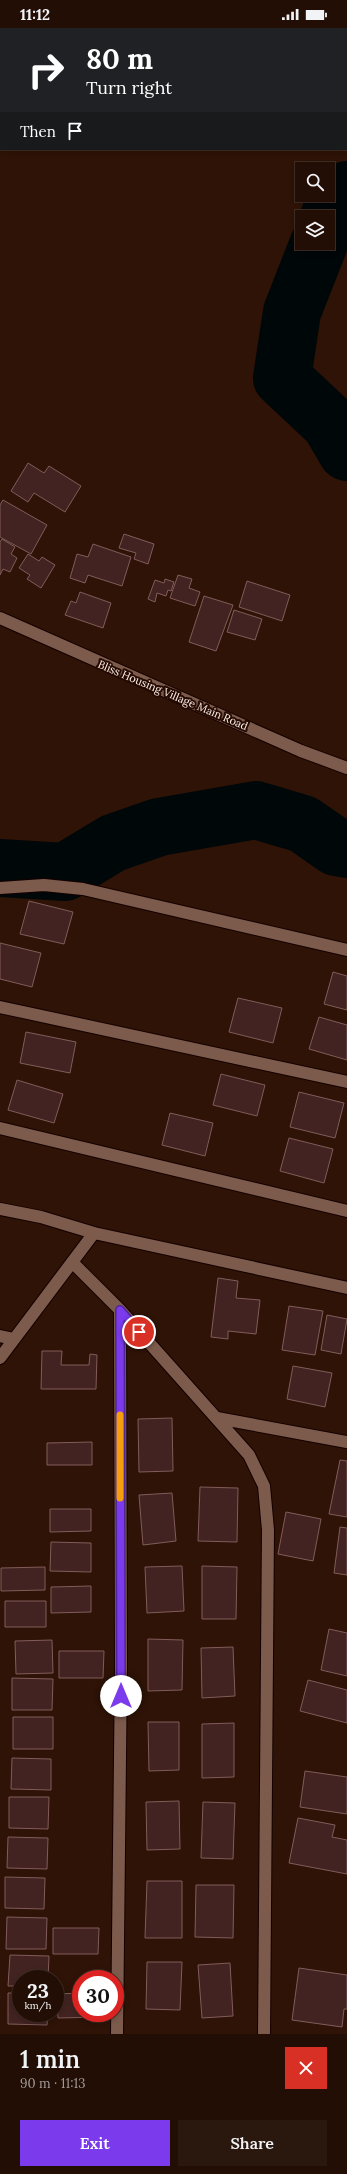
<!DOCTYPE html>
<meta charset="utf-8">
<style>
:root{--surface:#220e04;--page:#2a170e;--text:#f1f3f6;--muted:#a29c9a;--line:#3f2e26;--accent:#7c3aed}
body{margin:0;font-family:Lora,serif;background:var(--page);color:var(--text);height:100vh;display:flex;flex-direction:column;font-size:15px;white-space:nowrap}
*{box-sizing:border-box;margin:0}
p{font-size:13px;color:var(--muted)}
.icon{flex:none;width:22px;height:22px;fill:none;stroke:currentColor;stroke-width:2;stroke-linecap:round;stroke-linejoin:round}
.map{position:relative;height:2006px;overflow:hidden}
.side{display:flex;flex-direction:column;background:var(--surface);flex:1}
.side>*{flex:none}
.top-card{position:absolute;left:0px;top:0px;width:347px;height:122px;box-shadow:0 2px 6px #0003,0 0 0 1px var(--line);background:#202124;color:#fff;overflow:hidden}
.buttons{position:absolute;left:295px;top:134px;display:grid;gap:8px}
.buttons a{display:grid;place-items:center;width:40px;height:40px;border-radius:0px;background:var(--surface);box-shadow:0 2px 6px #0003,0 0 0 1px var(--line);font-size:20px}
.speed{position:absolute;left:12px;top:1942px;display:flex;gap:8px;font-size:20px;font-weight:700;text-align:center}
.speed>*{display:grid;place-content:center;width:52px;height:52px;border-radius:50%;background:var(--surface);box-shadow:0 2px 6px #0003,0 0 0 1px var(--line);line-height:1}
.speed small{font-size:10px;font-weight:400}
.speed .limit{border:6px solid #d22;background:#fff;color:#111}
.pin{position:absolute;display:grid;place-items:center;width:34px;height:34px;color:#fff;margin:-17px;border:2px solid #fff;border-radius:50%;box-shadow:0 1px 4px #0007}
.me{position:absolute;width:44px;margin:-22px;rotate:0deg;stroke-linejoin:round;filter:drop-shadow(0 0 3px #0008)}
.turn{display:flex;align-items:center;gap:14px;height:84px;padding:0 20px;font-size:18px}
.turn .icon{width:52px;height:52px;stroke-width:2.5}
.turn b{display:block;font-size:28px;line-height:34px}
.then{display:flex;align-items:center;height:38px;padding:0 20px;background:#0003;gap:8px;font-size:15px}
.round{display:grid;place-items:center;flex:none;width:42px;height:42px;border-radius:0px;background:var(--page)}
.summary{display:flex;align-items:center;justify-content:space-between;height:68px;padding:0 20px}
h1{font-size:24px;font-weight:600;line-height:30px}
.primary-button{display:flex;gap:8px;margin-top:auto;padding:8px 20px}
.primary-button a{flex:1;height:46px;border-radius:0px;background:var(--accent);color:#fff;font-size:16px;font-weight:600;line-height:46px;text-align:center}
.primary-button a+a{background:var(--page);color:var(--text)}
.status{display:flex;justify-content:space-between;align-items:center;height:28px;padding:0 20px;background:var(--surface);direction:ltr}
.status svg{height:11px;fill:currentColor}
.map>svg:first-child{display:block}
</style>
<div class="status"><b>11:12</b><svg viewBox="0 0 49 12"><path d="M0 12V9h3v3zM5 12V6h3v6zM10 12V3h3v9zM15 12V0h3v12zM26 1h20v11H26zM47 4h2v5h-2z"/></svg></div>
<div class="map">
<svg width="347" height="2006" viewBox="0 0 347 2006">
<rect width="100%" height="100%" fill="#2e1306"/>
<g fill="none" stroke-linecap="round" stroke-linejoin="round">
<path stroke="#000709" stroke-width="58" d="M328 192 335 173 347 162
M319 215 292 284 282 350 330 395 347 424
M0 840 65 844 113 815 159 799 256 782 303 796 336 819 347 821"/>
</g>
<path fill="#422321" stroke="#815c5a" d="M28 435 44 445 49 438 81 458 65 484 34 465 28 474 11 463Z
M3 472 47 497 31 526 0 509V477Z
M124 506 154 516 148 536 134 531 136 525 119 520Z
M2 511 15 519 11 526 17 530 10 544 3 541 0 547V514Z
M93 516 131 529 122 558 88 547 85 555 70 550 77 526 88 529Z
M28 526 39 533 42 529 55 537 41 560 27 551 30 547 19 540Z
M178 547 192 551 189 560 200 564 195 578 170 570Z
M165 551 174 554 171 563 168 562 166 568 157 565 155 574 148 571 155 552 164 555Z
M247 553 290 567 282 593 239 579Z
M80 564 111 575 103 600 65 587 71 573 76 575Z
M204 568 233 577 216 623 189 614Z
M234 582 262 591 255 612 227 604Z
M29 873 73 884 64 916 20 906Z
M0 915 41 925 32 959 0 951Z
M333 944 347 948V982L324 976Z
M238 970 282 980 273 1015 229 1004Z
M319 989 347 997V1032L309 1021Z
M26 1004 76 1014 70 1045 20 1035Z
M221 1046 265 1057 257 1088 213 1077Z
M17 1052 63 1066 54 1095 8 1082Z
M299 1064 344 1075 335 1110 290 1099Z
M170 1085 213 1095 205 1128 162 1117Z
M289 1110 333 1121 324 1155 280 1143Z
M218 1250 238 1253 236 1270 260 1272 256 1306 228 1303V1311L211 1309Z
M289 1278 323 1283 315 1327 282 1322Z
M327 1287 347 1291 341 1326 321 1322Z
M42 1323H62L61 1337H89L90 1326 97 1327 96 1361H41Z
M293 1338 332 1345 325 1379 287 1371Z
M172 1390 173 1443 139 1444 138 1391Z
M92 1414V1437H47V1415Z
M340 1432 347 1433V1489L329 1486Z
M200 1459 238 1460 237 1514 198 1513Z
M172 1465 176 1513 143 1517 139 1467Z
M50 1481H91V1503L50 1504Z
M286 1484 321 1491 313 1533 278 1526Z
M340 1499 347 1500V1547L334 1545Z
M51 1514 91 1515V1544L50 1543Z
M182 1538 184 1583 147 1585 145 1539Z
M202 1538 237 1539 236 1591H202Z
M45 1539V1562L1 1563V1540Z
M91 1558V1584L51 1585V1559Z
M5 1573H46V1599H5Z
M329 1601 347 1605V1648L321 1642Z
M148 1611 183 1612 182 1662 148 1663Z
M52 1612 53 1645 16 1646 15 1613Z
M233 1619 235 1668 202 1670 201 1620Z
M59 1623H104L103 1650H59Z
M12 1650 53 1651 52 1682H12Z
M308 1652 347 1662V1695L300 1683Z
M13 1689H53V1721H13Z
M148 1694H179V1742L149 1743Z
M234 1695V1749L202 1750V1696Z
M12 1730 51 1731V1762L11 1761Z
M305 1743 347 1749V1786L300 1779Z
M9 1769H49L48 1801 9 1800Z
M179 1773 180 1821 147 1822 146 1774Z
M203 1774 235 1775 233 1831 201 1830Z
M298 1790 335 1797 332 1809 347 1812V1846L289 1835Z
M8 1809 48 1810 47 1841 7 1840Z
M5 1849 45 1850 44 1881 5 1880Z
M147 1853H182V1910H145Z
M196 1857H234L233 1910 195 1909Z
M7 1889 47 1890 46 1921H6Z
M53 1900H99L98 1926H53Z
M10 1927 49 1928 48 1951H21V1958H8Z
M147 1934H182L180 1982 146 1981Z
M230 1935 233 1988 202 1990 198 1937Z
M299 1940 347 1947V1981H344L342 1999 292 1992Z
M8 1965H21V1985H48L47 1997 8 1996Z
M81 1965V1985H101L102 1989 58 1990 57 1966Z"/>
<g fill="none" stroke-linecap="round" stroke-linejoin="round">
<defs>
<path id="minor" d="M0 860 44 857 83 861 347 922
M0 979 347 1054
M0 1100 347 1183
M0 1181 41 1189 94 1205 347 1260
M72 1234 120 1282 249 1427 264 1458 268 1502 264 2006
M0 1308 14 1311
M0 1330 94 1205
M217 1390 347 1414
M117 2006 121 1637 120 1282"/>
<path id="tertiary" d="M0 590 301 723 347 740"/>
</defs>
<use href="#minor" stroke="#150100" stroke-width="14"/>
<use href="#tertiary" stroke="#150100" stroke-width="14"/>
<use href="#minor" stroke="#7c5b4c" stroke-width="12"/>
<use href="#tertiary" stroke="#7c5b4c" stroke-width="12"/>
</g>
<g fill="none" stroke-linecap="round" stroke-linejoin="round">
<defs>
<path id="route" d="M121 1668 120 1282 139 1304"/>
</defs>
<use href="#route" stroke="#51269a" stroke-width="10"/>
<use href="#route" stroke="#7c3aed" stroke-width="7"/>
<path stroke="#f59e0b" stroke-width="7" d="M120 1387V1470"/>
</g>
<g text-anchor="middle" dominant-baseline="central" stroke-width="4" stroke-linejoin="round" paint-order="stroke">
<g font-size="11" fill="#feeee7" stroke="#240a01">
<text transform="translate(173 667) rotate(23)">Bliss Housing Village Main Road</text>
</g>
</g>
</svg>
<div class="buttons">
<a><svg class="icon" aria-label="search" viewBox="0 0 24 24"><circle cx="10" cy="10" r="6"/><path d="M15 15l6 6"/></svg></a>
<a><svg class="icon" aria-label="layers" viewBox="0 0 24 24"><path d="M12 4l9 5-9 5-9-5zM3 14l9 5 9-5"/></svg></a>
</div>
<div class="speed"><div>23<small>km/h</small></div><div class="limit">30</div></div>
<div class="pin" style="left:139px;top:1304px;background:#d93025"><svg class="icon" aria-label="arrive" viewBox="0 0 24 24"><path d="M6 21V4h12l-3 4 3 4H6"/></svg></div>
<svg class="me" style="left:121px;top:1668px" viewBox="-20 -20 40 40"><circle r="19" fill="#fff"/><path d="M0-13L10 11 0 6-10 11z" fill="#7c3aed"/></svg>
<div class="top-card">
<div class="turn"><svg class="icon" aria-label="right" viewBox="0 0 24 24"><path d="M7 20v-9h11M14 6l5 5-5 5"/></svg><div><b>80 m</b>Turn right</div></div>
<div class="then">Then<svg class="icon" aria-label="arrive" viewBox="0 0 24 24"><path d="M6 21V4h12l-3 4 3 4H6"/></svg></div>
</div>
</div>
<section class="side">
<div class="summary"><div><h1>1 min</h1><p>90 m · 11:13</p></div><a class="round" style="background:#d93025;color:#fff"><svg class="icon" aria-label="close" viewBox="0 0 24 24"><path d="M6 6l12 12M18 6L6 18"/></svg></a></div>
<div class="primary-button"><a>Exit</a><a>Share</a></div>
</section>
